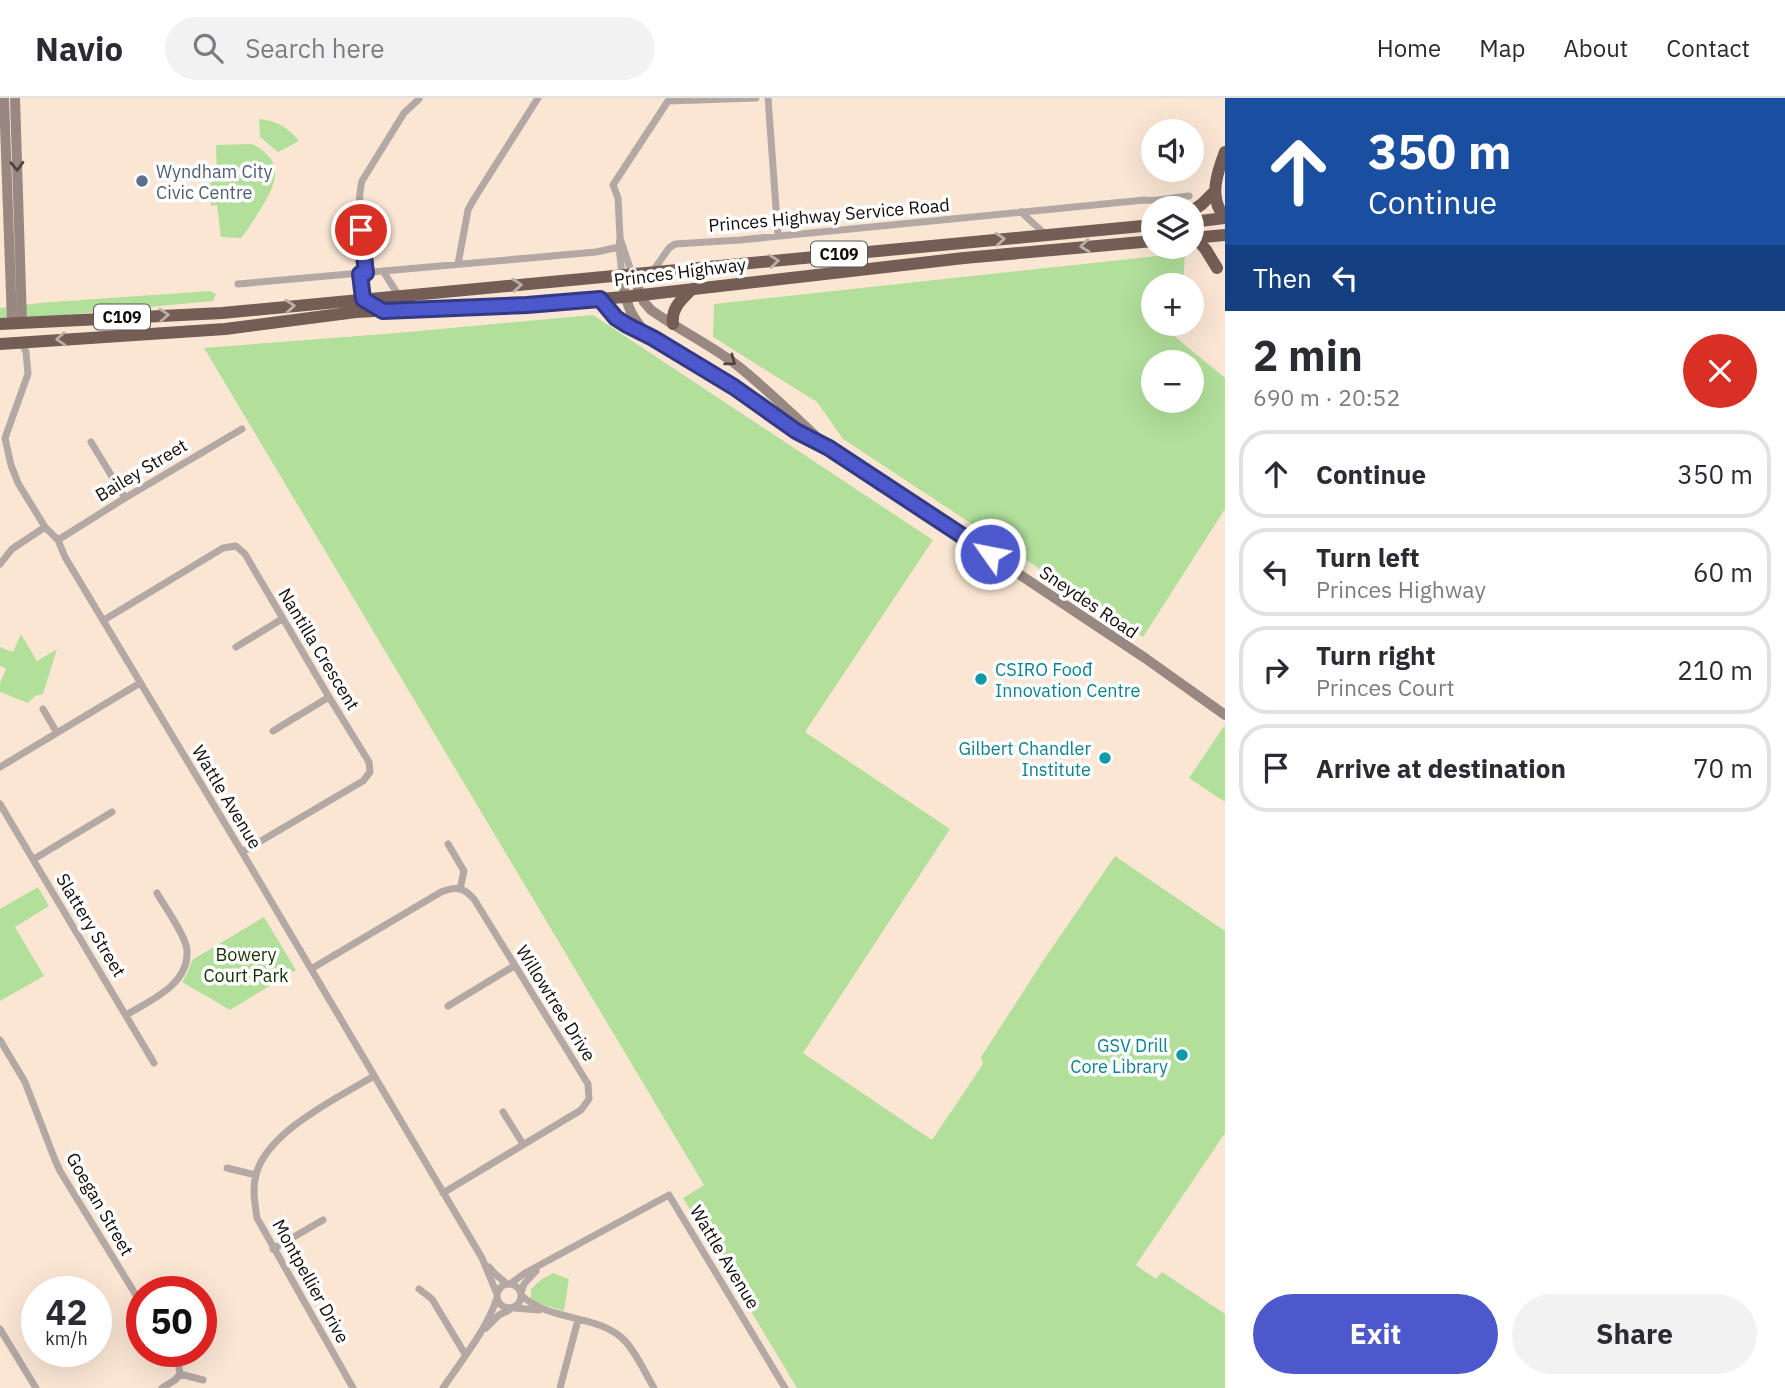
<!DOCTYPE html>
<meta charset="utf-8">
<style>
:root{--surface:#fff;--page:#f2f2f3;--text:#2b2b33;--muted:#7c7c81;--line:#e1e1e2;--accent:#4d58cd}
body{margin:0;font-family:"IBM Plex Sans",sans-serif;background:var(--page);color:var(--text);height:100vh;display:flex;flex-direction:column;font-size:26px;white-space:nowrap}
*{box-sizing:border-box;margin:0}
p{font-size:23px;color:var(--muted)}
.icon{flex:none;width:38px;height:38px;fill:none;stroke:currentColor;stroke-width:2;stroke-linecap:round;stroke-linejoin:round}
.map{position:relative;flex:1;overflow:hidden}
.sheet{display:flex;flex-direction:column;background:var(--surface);width:560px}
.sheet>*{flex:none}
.banner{background:#1a4fa0;color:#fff;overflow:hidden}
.buttons{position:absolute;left:1141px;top:21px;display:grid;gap:14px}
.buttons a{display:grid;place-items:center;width:63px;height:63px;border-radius:50%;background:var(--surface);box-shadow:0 7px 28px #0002;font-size:35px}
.speed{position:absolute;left:21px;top:1178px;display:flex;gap:14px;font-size:35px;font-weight:700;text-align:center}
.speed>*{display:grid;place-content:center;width:91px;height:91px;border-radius:50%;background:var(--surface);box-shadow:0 7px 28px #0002;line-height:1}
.speed small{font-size:18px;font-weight:400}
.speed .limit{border:10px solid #d22;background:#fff;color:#111}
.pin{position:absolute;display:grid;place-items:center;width:60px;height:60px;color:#fff;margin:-30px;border:4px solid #fff;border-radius:50%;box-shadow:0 2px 7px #0007}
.me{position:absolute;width:77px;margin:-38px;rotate:303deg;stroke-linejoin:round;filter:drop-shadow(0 0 5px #0008)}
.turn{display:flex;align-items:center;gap:24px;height:147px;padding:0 28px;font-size:32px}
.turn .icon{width:91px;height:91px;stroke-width:2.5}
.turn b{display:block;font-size:49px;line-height:60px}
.then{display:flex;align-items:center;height:66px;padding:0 28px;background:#0003;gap:14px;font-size:26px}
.round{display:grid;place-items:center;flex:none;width:74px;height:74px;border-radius:37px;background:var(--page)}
.headline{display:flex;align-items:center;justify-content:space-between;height:119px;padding:0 28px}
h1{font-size:42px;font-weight:700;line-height:52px}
.primary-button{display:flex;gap:14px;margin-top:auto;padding:14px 28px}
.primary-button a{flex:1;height:80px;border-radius:42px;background:var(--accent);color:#fff;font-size:28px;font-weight:700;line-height:80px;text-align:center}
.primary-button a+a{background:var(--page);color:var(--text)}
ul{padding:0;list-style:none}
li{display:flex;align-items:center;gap:21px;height:88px;margin:0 14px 10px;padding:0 14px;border:4px solid var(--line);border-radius:28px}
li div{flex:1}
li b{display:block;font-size:26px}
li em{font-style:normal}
header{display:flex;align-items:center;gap:42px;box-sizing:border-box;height:98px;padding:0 35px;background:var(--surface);border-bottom:2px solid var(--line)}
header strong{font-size:33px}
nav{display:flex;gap:38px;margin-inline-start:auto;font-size:24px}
.search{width:490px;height:63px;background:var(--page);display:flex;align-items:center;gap:18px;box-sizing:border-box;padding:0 24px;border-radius:38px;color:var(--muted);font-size:26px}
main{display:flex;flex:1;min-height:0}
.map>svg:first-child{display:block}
</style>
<header>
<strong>Navio</strong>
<div class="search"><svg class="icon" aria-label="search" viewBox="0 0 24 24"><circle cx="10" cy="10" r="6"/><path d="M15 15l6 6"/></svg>Search here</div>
<nav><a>Home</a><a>Map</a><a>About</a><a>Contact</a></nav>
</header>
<main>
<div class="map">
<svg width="1225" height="1290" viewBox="0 0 1225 1290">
<rect width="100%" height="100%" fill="#fbe6d4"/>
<path fill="#b2e09b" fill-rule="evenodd" d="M259 21C277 23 288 29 299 43L278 54 260 39Z
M252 46C286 63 277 85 260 112 254 121 249 131 241 140L221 139 217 107 211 108 210 85 217 82 216 47Z
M1185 155 1183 186 1181 187H1153V226H1162V228L1225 280V411L1143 539 843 341 817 304 713 239 714 206ZM1153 264H1192V303H1153Z
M210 193 216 196 213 203 0 223V210L39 205Z
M593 217 933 442 805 634 950 731 803 955 932 1042 983 966 981 959 1043 863 1115 758 1225 833V1035L1136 1167 1156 1181 1162 1174 1225 1216V1290H797L683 1100 704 1087 204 250 397 235Z
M21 536 37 563 57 551 43 596 35 598 28 605 0 594V585L6 571 0 568V549L13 554Z
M1224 628H1225V704L1189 680Z
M38 789 49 808 15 829 44 878 0 903V811Z
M264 819 296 872 230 912 182 884 188 874 192 862Z
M553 1175 569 1181 564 1213 531 1203V1191L542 1181Z"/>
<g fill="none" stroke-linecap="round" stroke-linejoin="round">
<path stroke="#b3a8a3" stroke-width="7" d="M768 0 778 137
M1021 114 1046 137
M620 140 632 176
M458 166 468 112 474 101 538 0
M383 173 399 198
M653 173 669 150 675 146 740 142 1144 102C1157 104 1175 99 1189 98
M366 175C363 145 355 112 362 83L404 15 419 1
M360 176 363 201
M622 177 619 149 620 139 618 100 613 87 668 3 756 0
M238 186 596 154 619 149
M21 244 26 254 28 276 5 340 11 367 18 385 45 429 58 442 65 459 242 754 482 1160 497 1196
M91 344 125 400
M58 442 125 400 242 331
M0 466 12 451 45 429
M104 522 223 450 236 448 245 456 329 599 369 664 370 674 363 683 242 754
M236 549 282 521
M43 611 57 635
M273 633 329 599
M0 669 140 585
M0 706 154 965
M448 746 464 773 460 791
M34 761 112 714
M311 871 441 794C456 788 463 789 474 801L588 986 589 1001 581 1012 443 1095
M448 908 514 868
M126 917C149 903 189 887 187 853 187 839 164 808 157 795
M0 942 25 984 55 1062 60 1073 142 1207
M503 1014 523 1046
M227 1070 256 1077
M273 1151 323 1122
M489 1169 495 1176 507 1186
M497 1198a12 12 0 1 1 24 0a12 12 0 1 1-24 0Z
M510 1186 525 1175 669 1097 785 1290
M419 1191 432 1201 465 1256
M521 1195 524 1186 536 1173
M522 1198C551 1224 600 1216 625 1243 637 1256 645 1275 654 1290
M514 1210 539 1212
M486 1230 499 1217 509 1212
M0 1231 36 1290
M180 1276 203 1282
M162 1290 175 1282 180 1276 179 1269 170 1253
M353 1290 257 1120C255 1106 252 1091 256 1077 266 1034 339 999 374 978
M443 1290C461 1263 487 1231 497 1200
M560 1290 578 1222"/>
<path stroke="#998881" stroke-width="10" d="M4 0 12 224
M15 0 22 224
M632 176 644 204 651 212C679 232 711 247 738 268 767 291 793 317 820 342
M622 177C625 205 631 223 653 240L734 289 796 333 829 350 1145 560 1225 617"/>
<path stroke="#745d54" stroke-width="12" d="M1225 54C1217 75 1208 101 1225 119
M1192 113 1202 106 1215 93
M1192 124 1225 120
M1192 140 1225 137
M1196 140 1206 152 1217 170
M600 201C617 222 628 229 653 240
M0 226 222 215 1153 127
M673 226C671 210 681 202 692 191
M0 246 225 231 356 214 467 208 527 207 624 199 964 160 1153 143"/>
</g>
<defs><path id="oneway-chevron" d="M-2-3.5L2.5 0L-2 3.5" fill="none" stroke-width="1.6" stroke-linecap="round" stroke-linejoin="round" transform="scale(1.75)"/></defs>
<g stroke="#4f433d">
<use href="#oneway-chevron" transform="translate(17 68) rotate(88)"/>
<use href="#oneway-chevron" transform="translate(731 263) rotate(36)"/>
</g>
<g stroke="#baaeaa">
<use href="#oneway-chevron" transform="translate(1000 141) rotate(-5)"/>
<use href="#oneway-chevron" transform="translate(1085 148) rotate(174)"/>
<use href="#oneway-chevron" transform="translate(774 163) rotate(-5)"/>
<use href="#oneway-chevron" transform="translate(517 187) rotate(-5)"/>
<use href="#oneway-chevron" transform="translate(290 208) rotate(-5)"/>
<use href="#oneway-chevron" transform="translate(164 217) rotate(-3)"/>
<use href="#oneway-chevron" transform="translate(61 241) rotate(176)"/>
</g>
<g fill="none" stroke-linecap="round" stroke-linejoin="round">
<defs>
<path id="route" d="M361 132 366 175 360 176 363 201 383 213 527 207 600 201 616 220 627 227 653 240 734 289 796 333 829 350 990 456"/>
</defs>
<use href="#route" stroke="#323985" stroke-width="18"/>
<use href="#route" stroke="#4d58cd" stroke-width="12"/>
</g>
<circle fill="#5c6f8a" stroke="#fff" stroke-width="2.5" cx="142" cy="83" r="7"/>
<g fill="#0f9aa8" stroke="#fff" stroke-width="2.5">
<circle cx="981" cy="581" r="7"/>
<circle cx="1105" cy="660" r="7"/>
<circle cx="1182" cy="957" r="7"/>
</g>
<g text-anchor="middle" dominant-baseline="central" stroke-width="7" stroke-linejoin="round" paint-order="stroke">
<g fill="#fff" stroke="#595451" stroke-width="2">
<rect x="811" y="143.5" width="56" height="25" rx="5"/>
<rect x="94" y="206.5" width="56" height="25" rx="5"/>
</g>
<g font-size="16" font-weight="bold" fill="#120b06">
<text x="839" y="156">C109</text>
<text x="122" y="219">C109</text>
</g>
<g font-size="18" fill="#4e5e75" stroke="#fff" text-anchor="start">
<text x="156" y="73">Wyndham City<tspan x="156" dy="21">Civic Centre</tspan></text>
</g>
<g font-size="18" fill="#120b06" stroke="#fff">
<text transform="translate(829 117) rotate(-5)">Princes Highway Service Road</text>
<text transform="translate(680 174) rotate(-7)">Princes Highway</text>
<text transform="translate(141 372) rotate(-31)">Bailey Street</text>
<text transform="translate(1089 504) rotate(34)">Sneydes Road</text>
<text transform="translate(319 551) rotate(59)">Nantilla Crescent</text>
<text transform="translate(227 699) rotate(59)">Wattle Avenue</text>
<text transform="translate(91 827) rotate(59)">Slattery Street</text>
<text transform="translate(556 905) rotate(58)">Willowtree Drive</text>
<text transform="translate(100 1106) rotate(60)">Goegan Street</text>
<text transform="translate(725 1159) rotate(59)">Wattle Avenue</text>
<text transform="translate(311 1183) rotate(61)">Montpellier Drive</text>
</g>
<g font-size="18" fill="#0d838f" stroke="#fff" text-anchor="end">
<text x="995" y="571" text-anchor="start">CSIRO Foođ<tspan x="995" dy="21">Innovation Centre</tspan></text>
<text x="1091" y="650">Gilbert Chandler<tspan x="1091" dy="21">Institute</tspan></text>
<text x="1168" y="947">GSV Drill<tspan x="1168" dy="21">Core Library</tspan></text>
</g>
<g font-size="18" fill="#143300" stroke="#fff">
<text x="246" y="856">Bowery<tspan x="246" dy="21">Court Park</tspan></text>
</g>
</g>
</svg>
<div class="buttons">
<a><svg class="icon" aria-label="sound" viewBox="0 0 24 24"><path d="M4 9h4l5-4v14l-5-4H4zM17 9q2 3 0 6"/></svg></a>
<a><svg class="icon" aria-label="layers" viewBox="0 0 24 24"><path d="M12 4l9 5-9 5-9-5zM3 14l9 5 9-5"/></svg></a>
<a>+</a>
<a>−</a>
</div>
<div class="speed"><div>42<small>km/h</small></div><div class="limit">50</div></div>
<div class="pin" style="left:361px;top:132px;background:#d93025"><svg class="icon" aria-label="arrive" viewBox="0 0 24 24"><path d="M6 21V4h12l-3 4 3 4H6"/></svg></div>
<svg class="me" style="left:990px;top:456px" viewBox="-20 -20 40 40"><circle r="17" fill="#4d58cd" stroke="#fff" stroke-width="3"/><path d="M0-11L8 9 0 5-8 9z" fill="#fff"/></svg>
</div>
<section class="sheet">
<div class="banner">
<div class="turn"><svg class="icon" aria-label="ahead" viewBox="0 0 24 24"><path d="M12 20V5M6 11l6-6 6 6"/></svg><div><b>350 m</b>Continue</div></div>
<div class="then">Then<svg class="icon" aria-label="left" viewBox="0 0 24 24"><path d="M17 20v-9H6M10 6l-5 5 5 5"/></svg></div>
</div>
<div class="headline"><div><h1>2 min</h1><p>690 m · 20:52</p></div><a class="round" style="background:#d93025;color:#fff"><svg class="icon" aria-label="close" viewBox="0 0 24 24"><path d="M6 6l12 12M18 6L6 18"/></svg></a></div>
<ul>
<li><svg class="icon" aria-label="ahead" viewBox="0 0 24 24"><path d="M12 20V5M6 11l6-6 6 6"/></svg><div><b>Continue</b></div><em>350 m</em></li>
<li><svg class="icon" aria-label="left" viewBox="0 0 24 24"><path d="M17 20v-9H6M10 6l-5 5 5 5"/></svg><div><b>Turn left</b><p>Princes Highway</p></div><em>60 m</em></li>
<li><svg class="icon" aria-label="right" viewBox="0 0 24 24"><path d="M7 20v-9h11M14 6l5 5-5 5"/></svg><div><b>Turn right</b><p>Princes Court</p></div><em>210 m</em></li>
<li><svg class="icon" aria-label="arrive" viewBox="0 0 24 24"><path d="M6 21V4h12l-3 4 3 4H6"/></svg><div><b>Arrive at destination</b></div><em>70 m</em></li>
</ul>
<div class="primary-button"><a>Exit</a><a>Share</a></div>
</section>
</main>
